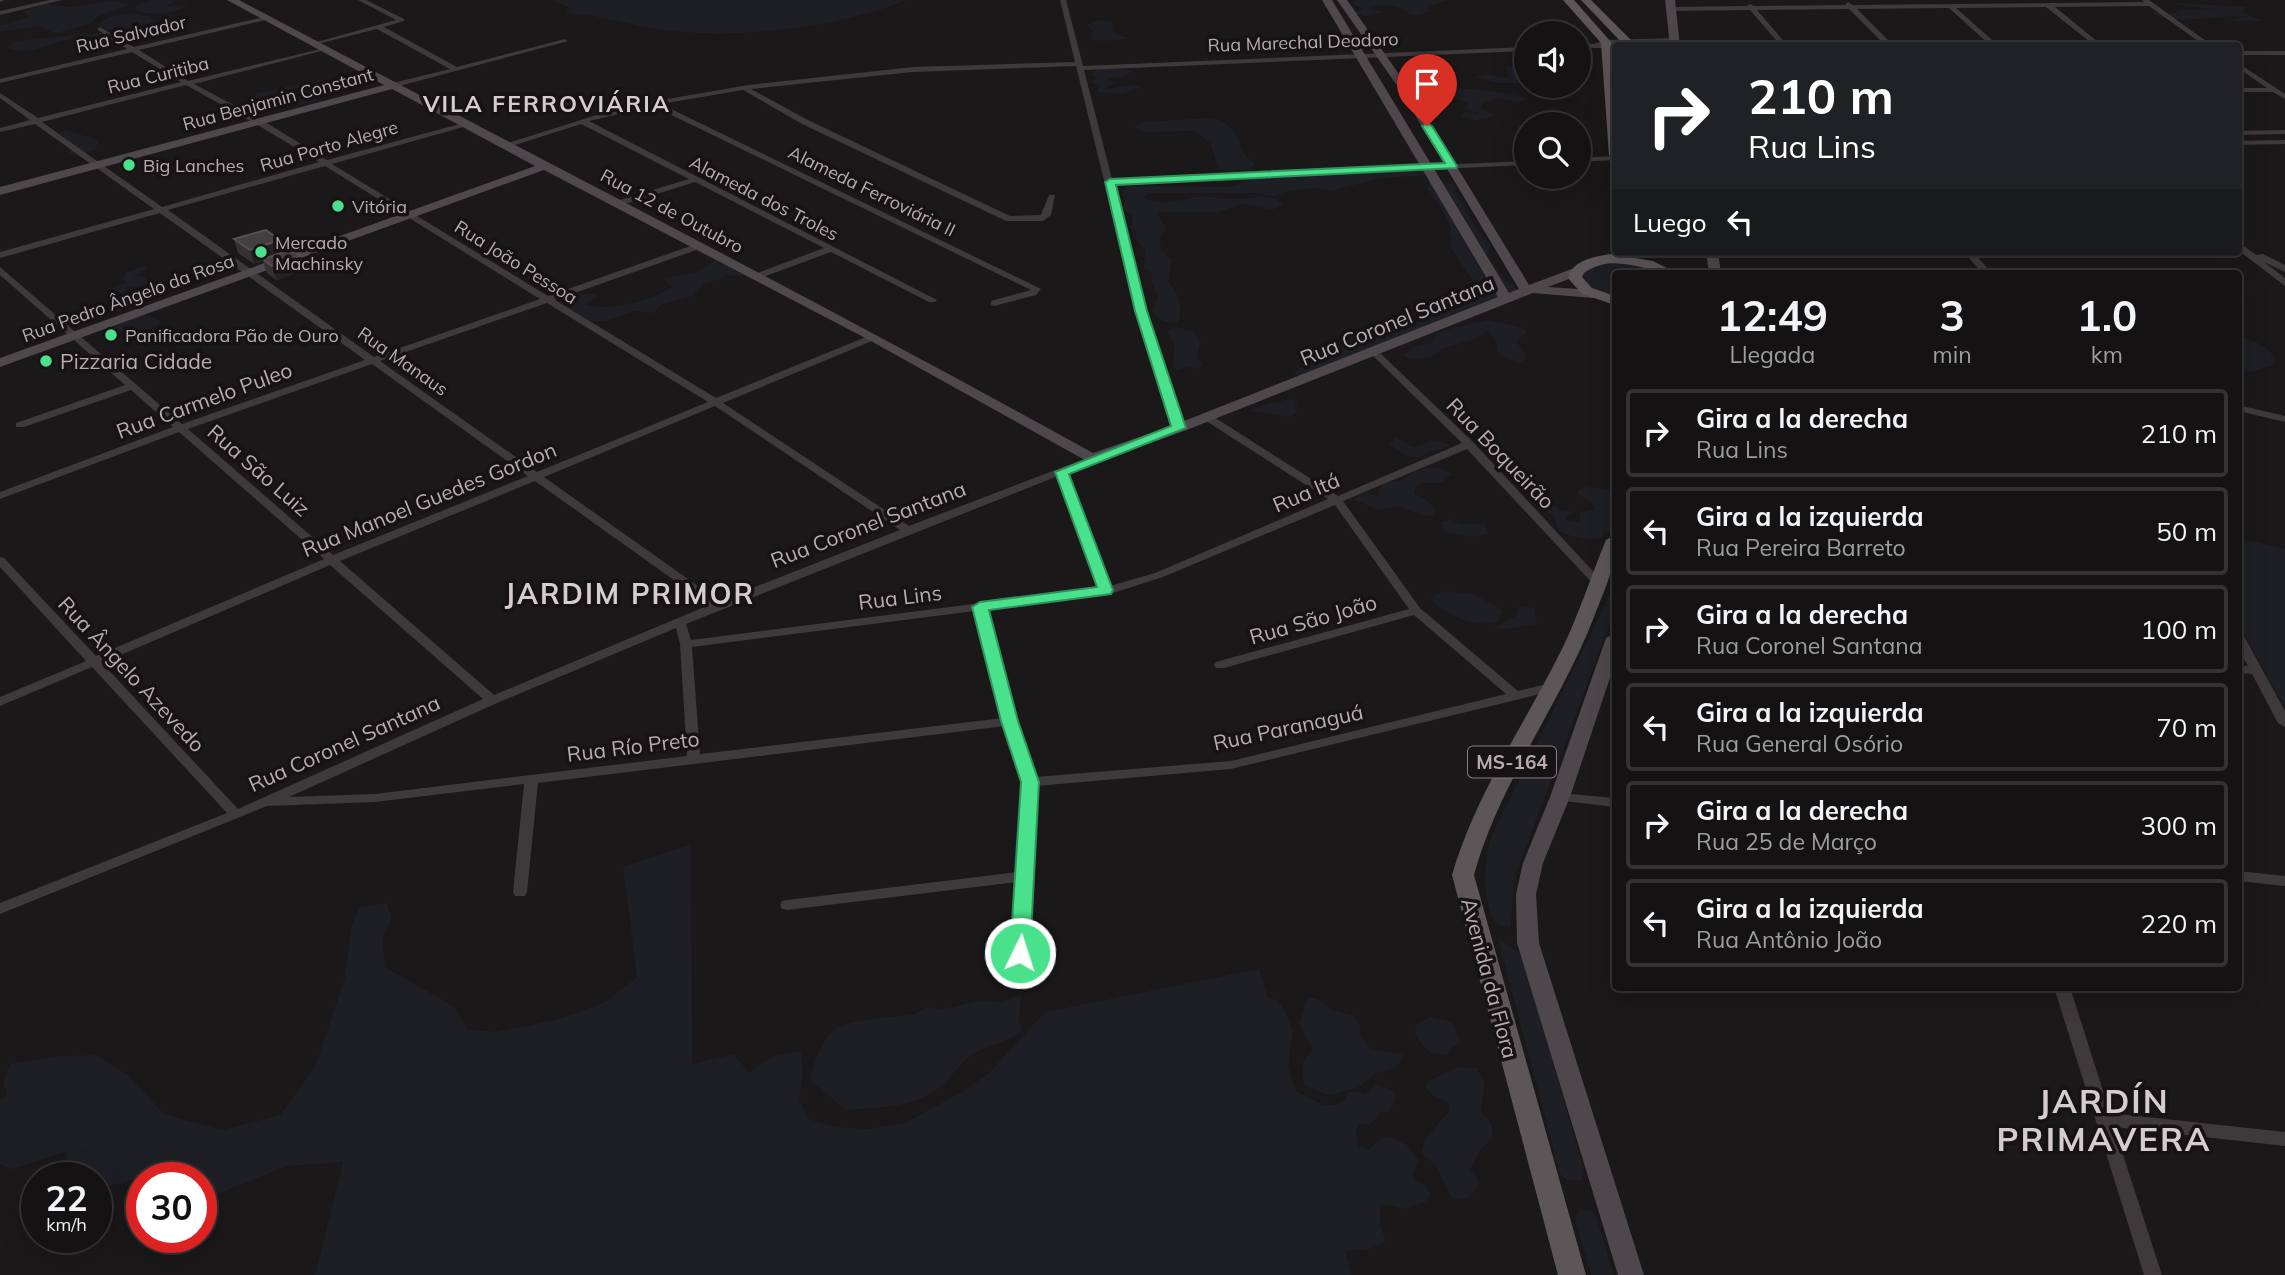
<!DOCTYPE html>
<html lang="es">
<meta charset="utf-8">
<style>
:root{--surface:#141212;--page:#1d1b1b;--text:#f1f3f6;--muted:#9d9e9f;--line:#333232}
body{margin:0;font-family:Mulish,sans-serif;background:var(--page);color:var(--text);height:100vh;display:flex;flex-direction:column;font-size:26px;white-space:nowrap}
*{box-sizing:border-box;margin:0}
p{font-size:23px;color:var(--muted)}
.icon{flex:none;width:38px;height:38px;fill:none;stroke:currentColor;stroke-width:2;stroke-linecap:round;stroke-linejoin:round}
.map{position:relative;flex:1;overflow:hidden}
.panel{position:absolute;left:1612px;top:270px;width:630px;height:721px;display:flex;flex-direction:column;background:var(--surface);border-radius:7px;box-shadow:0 7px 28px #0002,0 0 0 2px var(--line)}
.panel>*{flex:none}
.hud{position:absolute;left:1612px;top:42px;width:630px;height:214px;border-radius:7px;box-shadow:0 7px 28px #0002,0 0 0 2px var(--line);background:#202124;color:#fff;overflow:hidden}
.fabs{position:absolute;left:1514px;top:21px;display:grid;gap:14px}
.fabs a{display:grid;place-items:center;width:77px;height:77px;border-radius:50%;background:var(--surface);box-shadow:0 7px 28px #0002,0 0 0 2px var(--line);font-size:35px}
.speed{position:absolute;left:21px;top:1162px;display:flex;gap:14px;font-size:35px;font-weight:700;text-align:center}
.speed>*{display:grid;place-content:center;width:91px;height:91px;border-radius:50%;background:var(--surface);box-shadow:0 7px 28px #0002,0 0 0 2px var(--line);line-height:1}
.speed small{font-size:18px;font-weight:400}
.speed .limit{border:10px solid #d22;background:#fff;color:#111}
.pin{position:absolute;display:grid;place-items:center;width:60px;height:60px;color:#fff;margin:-72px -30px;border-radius:50% 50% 50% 0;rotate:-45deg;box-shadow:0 0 7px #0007}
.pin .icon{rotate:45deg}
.me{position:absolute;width:77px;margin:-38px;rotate:4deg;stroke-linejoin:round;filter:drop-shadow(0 0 5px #0008)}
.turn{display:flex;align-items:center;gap:24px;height:147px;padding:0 21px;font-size:32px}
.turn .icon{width:91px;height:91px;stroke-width:2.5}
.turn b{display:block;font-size:49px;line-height:60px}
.then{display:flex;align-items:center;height:66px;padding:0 21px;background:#0003;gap:14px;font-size:26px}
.eta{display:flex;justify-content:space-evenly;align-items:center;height:119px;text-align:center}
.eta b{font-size:42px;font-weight:700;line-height:49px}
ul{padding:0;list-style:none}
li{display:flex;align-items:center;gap:21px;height:88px;margin:0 14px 10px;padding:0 7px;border:4px solid var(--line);border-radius:7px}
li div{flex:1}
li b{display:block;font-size:26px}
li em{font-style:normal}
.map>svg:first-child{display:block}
</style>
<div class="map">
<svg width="2285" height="1275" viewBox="0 0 2285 1275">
<rect width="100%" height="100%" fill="#1a1818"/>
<path fill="#1e1f24" d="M116 0 129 5 99 16 89 24 60 32H52L39 26 0 32V25L28 17 23 12 47 4 70 7Z
M154 0H177L166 6 188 5C176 14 149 16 134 10L137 5Z
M550 0H907C841 27 742 39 671 31 636 27 601 15 567 13L566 10 571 8Z
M1356 0H1450L1428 6 1430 11C1408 21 1407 9 1394 6 1385 4 1375 7 1366 9L1382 11 1381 13 1365 16 1352 13 1364 9 1353 4Z
M2179 3 2246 7 2242 11 2247 15 2263 21H2234L2231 20 2244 16C2211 15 2179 26 2150 13L2158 12 2165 17 2164 15 2175 13 2179 10H2215L2176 4Z
M132 13 148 16 155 22 116 31 96 25 112 16Z
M1100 20 1112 22 1113 32 1130 39 1102 41 1090 39 1093 31 1087 25Z
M96 33H104L125 47C112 49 104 42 101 36 88 37 75 38 62 41 44 46 26 56 7 48L17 41Z
M1509 66 1526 68V83H1499L1475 77 1485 74 1508 78 1509 76 1506 69Z
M1098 69 1119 68 1133 71 1122 77 1108 79 1115 83 1106 87 1108 89 1130 85 1142 87 1122 94 1096 92 1100 86 1091 82 1096 78 1091 74Z
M318 80 324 81 288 90 294 97 323 96 314 102 297 104 290 100 273 102 274 98H266L268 95 263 98 269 101 261 104 253 102 256 98 254 95 257 93Z
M1439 87C1469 89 1495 90 1524 97L1526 100 1516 102 1496 98 1483 103 1481 109 1496 116 1476 120 1460 116 1464 113 1481 114 1466 109 1469 103 1441 95 1436 89Z
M1209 118C1247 124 1233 152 1254 162L1252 169 1226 171 1218 169 1211 144 1195 131 1143 132 1134 127 1143 122Z
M66 130 98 140 99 143 95 147 97 150 76 156 68 153 72 150 63 138 64 136 58 133Z
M1415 170 1428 172 1429 175 1381 178 1331 191 1317 188 1287 191 1275 196 1253 193H1148L1143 198C1159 206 1176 201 1192 198 1205 195 1217 198 1230 199 1247 201 1269 191 1283 204L1272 210 1242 204 1218 212H1161L1158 215 1166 229 1160 238 1161 250 1172 260 1168 281C1179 295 1184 305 1178 322 1166 325 1158 319 1152 311L1158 297 1151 281 1153 275 1144 268 1145 251 1136 240V231L1131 228 1133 216 1122 209 1126 199 1121 192 1128 186 1231 187 1259 177Z
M1438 180 1454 184 1457 187 1454 191C1466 208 1474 230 1490 244L1487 256 1506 280 1516 288V293L1302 376 1293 373 1319 355 1348 343 1409 326 1430 316 1441 304 1466 298 1476 291V286L1449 245 1452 240 1449 236 1451 228C1445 213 1438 202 1427 189L1430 182Z
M715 261 734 269V272L743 273V275L732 276 726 273 722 278 704 284 693 296 662 304 654 313 635 311 606 321H590L558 303C571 295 578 293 594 294L597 297 586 304C609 313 652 300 672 287L663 278 695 273Z
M1621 262 1648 267 1660 273H1615V296L1595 290 1584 279V273L1597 265Z
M144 266 147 269 133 276 146 277V280L153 282 152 285 125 288 126 292 119 294 108 290 127 282 123 278 127 272Z
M139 314 153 317 161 322C148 334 124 335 108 327Z
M1489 320 1524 328 1527 333 1516 341 1526 355 1525 360 1518 363 1499 355 1496 340 1487 331 1476 339 1442 349 1431 357 1411 360 1403 355 1414 347 1432 343 1437 334 1444 330Z
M1175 327 1193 331 1201 340 1197 355 1202 365 1196 369 1188 367 1177 370 1173 365 1174 347 1168 331Z
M2238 328 2242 329 2244 338C2258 342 2269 347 2276 360L2273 365 2251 372H2238Z
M1290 399 1299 402 1294 406 1297 412 1290 417 1251 411 1262 405Z
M1396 438 1413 447 1435 440 1450 445 1443 449 1426 452 1422 457H1410L1389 445Z
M1423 468H1440L1452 474 1443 482C1430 486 1417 477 1414 494L1424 498 1436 510 1434 516 1421 515 1400 506 1379 510 1353 499 1365 492 1379 496V489L1384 483 1400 481Z
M1586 487 1615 490V530L1604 532 1602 538C1589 541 1571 537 1559 531L1554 517 1542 508C1553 497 1554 509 1564 511 1567 511 1571 511 1574 512L1566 517 1567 520 1580 522V513L1594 509 1592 503 1578 494V491Z
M1451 519 1460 524 1484 523 1489 534 1473 537 1444 532 1441 522Z
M2238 538 2285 549V708L2238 623Z
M1615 579V610L1514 879 1511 925 1503 926 1495 923C1481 892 1483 867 1492 835L1607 601Z
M1447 591 1473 594 1503 610 1497 622C1475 628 1446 616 1431 599L1436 594Z
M1519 606 1534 608 1537 624 1507 629 1493 628 1516 616Z
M691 844 692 1064 734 1054 749 1073 773 1056 801 1051 803 1073 799 1099 808 1119 836 1127 869 1129 905 1123 962 1092 989 1073 1045 1012 1259 969 1268 998 1277 1000 1282 1005 1293 1031 1288 1067 1296 1091 1324 1105H1334L1345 1100 1347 1093 1356 1091 1365 1094 1376 1084 1395 1091 1396 1099 1389 1112H1381L1370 1125 1360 1124 1356 1130 1358 1146 1368 1150 1381 1139 1390 1137 1407 1145 1419 1160 1413 1174 1417 1182 1426 1186 1430 1194 1427 1201 1404 1209 1388 1205 1380 1208V1225L1386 1241 1370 1249 1345 1251 1352 1275H315L343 1162 287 1166 217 1194 201 1196V1178H159L156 1173 96 1190V1178H69L66 1152 13 1169 0 1164V1100L7 1095 3 1082 10 1064 61 1056 96 1055 128 1075 164 1114 222 1130 280 1115 315 1067 345 978 351 929 359 907 387 903 391 919 382 940 385 967 455 1007 467 1029 496 1032 558 1019 604 1003 637 977 623 867Z
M1498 938 1522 955 1584 1170 1582 1180H1567L1560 1174Z
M1021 995 1019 1021 1023 1030C1006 1044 993 1043 975 1053 959 1062 953 1077 940 1087 913 1109 878 1107 846 1110L810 1080C813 1064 823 1036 838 1027 850 1019 899 1017 915 1014L926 1007 944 1009 979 1001 999 1002Z
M1311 997 1324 1002 1331 1010 1353 1015 1360 1025V1035L1370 1048 1402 1054 1403 1058 1398 1067 1377 1073 1359 1087 1334 1094H1325L1305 1086C1301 1069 1300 1061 1313 1050L1299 1024 1307 999Z
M1430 1017 1452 1022 1461 1043 1454 1046 1447 1054C1429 1057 1423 1048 1415 1033L1417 1024Z
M1458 1067 1477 1068 1485 1082 1481 1111 1492 1124V1139L1481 1149 1470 1169 1477 1176 1479 1184 1470 1197 1460 1200 1450 1196 1435 1164 1421 1154 1425 1139 1450 1110 1449 1103 1432 1095 1426 1088 1428 1081Z
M1590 1210 1596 1216 1614 1275H1591L1575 1218 1579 1211Z"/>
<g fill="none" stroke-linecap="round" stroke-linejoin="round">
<path fill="#3e393b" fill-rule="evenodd" d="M0 0H5L0 2Z
M50 0H62L0 15V11Z
M358 0H366L404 19V21L384 27 457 67 565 39 568 41 392 88H389V84L450 69 377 29 313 45V43L396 20Z
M1060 0H1066L1083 66 1526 47V51L1084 70 1112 179 1526 161V165L1113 184 1146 311 1184 428 1179 431 1174 428 1136 311 1076 66 913 72 751 89 808 120 1010 216 1041 215 1049 195H1055L1051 215 1043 221H1006L802 124 743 90 661 104 1041 289 1036 295 994 306 991 305V301L1031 290 653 106 589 121 937 300 935 302H929L831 252 758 279H752V275L824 248 695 182 619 206H613V202L689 179 581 124 509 147 502 145 622 107 748 85 913 67 1075 62Z
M2142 0H2149L2213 46H2205L2149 6 2055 7 2103 46H2095L2046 7 1956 8 1999 46H1991L1949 8 1857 9 1894 46H1886L1849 9 1757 10 1788 46H1781L1750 10 1671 11 1668 9 1671 7 1747 6 1750 4 1754 6 1845 5 1848 2 1853 5 2144 2Z
M268 16 271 18 270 19 139 50 188 81 325 48V50L194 84 262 120 327 160 467 122V126L332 164 548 296 696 244H702V248L555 300 716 398 871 335H877V339L723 403 909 526 1092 456 1096 457 1097 459 1096 461 1068 472 1110 586 1155 573 1328 499 1203 419V415H1211L1338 496 1462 443 1369 352 1374 349 1377 350 1473 442 1604 583 1598 587 1594 585 1467 449 1343 501 1420 608 1518 691 1551 683 1557 687 1555 690 1516 700 1231 769 1037 786 1028 953 1025 957 1020 958 1015 957 1012 953 1017 882 787 910 782 909 780 905 782 901 787 900 1018 872 1023 782 1005 726 538 783 527 892 525 896H515L513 892 524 784 375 802 267 806 0 914V903L227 813 92 667 0 706V697L86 661 0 567V557L4 558 96 656 324 559 179 432 0 499V492L173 427 131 390 24 427H16V423L125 385 0 275V267L182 424 365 360 160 213 0 258V252L154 209 35 124 0 132V128L30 120 0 98V93L38 118 181 82 132 52 0 83V79L127 49 98 30 97 29 100 27 134 47ZM186 85 256 124 319 162 162 207 42 122ZM325 166 540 299 374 357 168 210ZM547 303 708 402 537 472 380 361ZM372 364 528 476 333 555 188 429ZM715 406 900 530 719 601 544 477ZM1058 476 1099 588 691 640 686 624ZM535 481 709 605 494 695 340 561ZM1335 505 1409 609 1216 662 1214 665 1216 668H1224L1414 615 1506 694 1231 761 1035 777 1016 721 987 610 1110 594 1163 577ZM330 565 483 699 238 809 102 663ZM975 611 1003 718 700 754 692 647ZM676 628 680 644 687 756 375 794 289 797 497 703Z
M1674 38 1677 40 1676 41 1607 44 1601 48H1578V44H1593L1606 40Z
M2238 51H2285V55H2238Z
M2238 63 2285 94V99L2273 92H2238V88H2267L2238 68Z
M2285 130V134L2238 135V131Z
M2285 140V144L2238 145V141Z
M1615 156V160L1578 162V158Z
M2238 242 2256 255 2263 254 2285 265V272L2264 262 2285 278V286L2238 250Z
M1964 252H1973L1992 273H1982Z
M2238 405 2285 416V422L2238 411Z
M2238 632 2244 636 2285 711V727L2278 723 2252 674 2238 673V665L2248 666 2238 648Z
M1560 793 1615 798V807L1555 800 1553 797 1555 794Z
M2238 871 2285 876V886L2238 881Z
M2054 987H2070L2110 1113 2285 1132V1146L2114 1127 2162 1275H2144Z"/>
<path fill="#4e474b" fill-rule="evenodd" d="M227 0H239C524 151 811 297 1093 453L1174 425 1498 297 1322 0H1332L1509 293 1519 289 1398 87 1337 0H1347L1408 87 1529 285 1577 267 1582 268V274L1548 287 1593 290 1600 294 1593 298 1533 293 1184 431 1092 464 869 340 544 170 0 367V358L535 166 392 89 0 195V187L384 85Z
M1665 0H1675L1680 46H1670Z
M1706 252H1718L1721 273H1709Z
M1615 633V663L1570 797 1543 863 1536 894 1539 943 1644 1275H1618L1517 943 1516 894 1523 863 1550 797 1606 638Z"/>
<path fill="#5d5659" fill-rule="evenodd" d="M1563 0H1574L1611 42 1615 85V159L1609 155 1601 43Z
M1581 0H1591L1637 46H1625Z
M1610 254 1653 261 1677 273C1645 273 1614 251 1584 273L1582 277 1592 288 1615 296V305L1582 294 1568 278C1573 260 1593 257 1610 254Z
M1615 535C1617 566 1605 588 1594 617 1560 705 1499 783 1474 875L1586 1275H1558L1452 875C1475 795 1525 724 1562 649 1579 614 1591 576 1606 540Z"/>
</g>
<path fill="#353133" d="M234 239 284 252 305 270 276 280 267 273 263 261 254 264 238 253Z"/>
<path fill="#242222" d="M280 240 284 253 254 264 250 250Z
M301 256 305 270 276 280 272 266Z"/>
<path fill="#433e40" stroke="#554f52" stroke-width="2" d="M266 230 280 240 250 250 234 239Z
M290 250 301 256 272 266 263 259Z"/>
<path fill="#49e18b" stroke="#2f925a" stroke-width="2" d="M1427 123 1432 126 1457 166 1456 168 1116 185 1147 311 1186 428 1069 474 1113 590 1111 594 989 610 1018 721 1039 782 1030 953 1027 958H1013L1010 953 1021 782 1001 721 972 607 980 602 1097 587 1055 472 1171 426 1135 311 1105 182 1110 179 1445 163 1422 126Z"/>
<g fill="#49e18b" stroke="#151313" stroke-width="2.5">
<circle cx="129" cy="165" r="7"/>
<circle cx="338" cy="206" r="7"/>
<circle cx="261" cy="252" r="7"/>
<circle cx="111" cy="335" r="7"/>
<circle cx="46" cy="361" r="7"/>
</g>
<g text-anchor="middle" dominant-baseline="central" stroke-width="7" stroke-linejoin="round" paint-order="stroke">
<g font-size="18" fill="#b8abb2" stroke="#151313">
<text transform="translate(131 34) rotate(-13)">Rua Salvador</text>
<text transform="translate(1303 42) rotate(-2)">Rua Marechal Deodoro</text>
<text transform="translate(158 75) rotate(-14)">Rua Curitiba</text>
<text transform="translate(278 99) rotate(-15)">Rua Benjamin Constant</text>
<text transform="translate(329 146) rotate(-16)">Rua Porto Alegre</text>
<text transform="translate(872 191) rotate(26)">Alameda Ferroviária II</text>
<text transform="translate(764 198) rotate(27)">Alameda dos Troles</text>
<text transform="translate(672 211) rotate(28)">Rua 12 de Outubro</text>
<text transform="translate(516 262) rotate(32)">Rua João Pessoa</text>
<text transform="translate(128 298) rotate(-20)">Rua Pedro Ângelo da Rosa</text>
<text transform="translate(403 361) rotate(35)">Rua Manaus</text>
</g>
<g font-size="18" fill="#b8abb2" stroke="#151313" text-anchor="start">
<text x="143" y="165">Big Lanches</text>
<text x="352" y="206">Vitória</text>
<text x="275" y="242">Mercado<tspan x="275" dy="21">Machinsky</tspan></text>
<text x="125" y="335">Panificadora Pão de Ouro</text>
</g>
<rect fill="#151313" stroke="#877d82" stroke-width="2" x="1468" y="746.5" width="88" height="31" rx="5"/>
<g font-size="19" font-weight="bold" fill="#b8abb2">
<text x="1512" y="762">MS-164</text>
</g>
<g font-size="21" fill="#b8abb2" stroke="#151313">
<text transform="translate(1397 320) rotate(-22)">Rua Coronel Santana</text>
<text transform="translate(204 400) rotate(-20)">Rua Carmelo Puleo</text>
<text transform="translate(1501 453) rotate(46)">Rua Boqueirão</text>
<text transform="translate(259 470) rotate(41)">Rua São Luiz</text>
<text transform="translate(1306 492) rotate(-23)">Rua Itá</text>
<text transform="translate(429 499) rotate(-22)">Rua Manoel Guedes Gordon</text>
<text transform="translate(868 524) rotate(-21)">Rua Coronel Santana</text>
<text transform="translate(900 597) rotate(-7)">Rua Lins</text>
<text transform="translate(1313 619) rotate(-16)">Rua São João</text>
<text transform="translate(132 674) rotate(47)">Rua Ângelo Azevedo</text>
<text transform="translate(1288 727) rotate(-12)">Rua Paranaguá</text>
<text transform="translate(344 743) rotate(-24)">Rua Coronel Santana</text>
<text transform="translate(633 746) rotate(-7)">Rua Río Preto</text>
<text transform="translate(1490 978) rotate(75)">Avenida da Flora</text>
</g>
<g font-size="21" fill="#b8abb2" stroke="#151313" text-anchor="start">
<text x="60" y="361">Pizzaria Cidade</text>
</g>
<g font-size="23" font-weight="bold" letter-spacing="2" fill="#d5ccd0" stroke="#151313">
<text x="547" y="103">VILA FERROVIÁRIA</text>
</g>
<g font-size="28" font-weight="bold" letter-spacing="2" fill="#d5ccd0" stroke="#151313">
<text x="630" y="593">JARDIM PRIMOR</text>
</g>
<g font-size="33" font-weight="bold" letter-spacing="2" fill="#d5ccd0" stroke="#151313">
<text x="2104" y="1100">JARDÍN<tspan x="2104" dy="38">PRIMAVERA</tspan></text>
</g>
</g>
</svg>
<div class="fabs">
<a><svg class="icon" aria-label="sound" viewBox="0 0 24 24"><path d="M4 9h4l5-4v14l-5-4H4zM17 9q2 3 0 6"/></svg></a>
<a><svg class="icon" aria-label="search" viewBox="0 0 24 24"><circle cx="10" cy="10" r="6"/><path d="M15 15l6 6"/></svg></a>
</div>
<div class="speed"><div>22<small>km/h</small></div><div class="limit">30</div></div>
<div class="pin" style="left:1427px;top:126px;background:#d93025"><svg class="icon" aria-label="arrive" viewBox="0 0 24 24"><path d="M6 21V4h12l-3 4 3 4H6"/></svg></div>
<svg class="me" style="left:1020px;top:953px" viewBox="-20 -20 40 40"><circle r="17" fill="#49e18b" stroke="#fff" stroke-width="3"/><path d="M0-11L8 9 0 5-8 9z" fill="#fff"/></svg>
<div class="hud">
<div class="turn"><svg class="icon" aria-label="right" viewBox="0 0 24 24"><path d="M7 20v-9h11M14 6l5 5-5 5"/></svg><div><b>210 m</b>Rua Lins</div></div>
<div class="then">Luego<svg class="icon" aria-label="left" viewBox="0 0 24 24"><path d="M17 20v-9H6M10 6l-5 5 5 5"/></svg></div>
</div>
<section class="panel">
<div class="eta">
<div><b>12:49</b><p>Llegada</p></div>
<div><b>3</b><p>min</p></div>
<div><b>1.0</b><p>km</p></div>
</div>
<ul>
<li><svg class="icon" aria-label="right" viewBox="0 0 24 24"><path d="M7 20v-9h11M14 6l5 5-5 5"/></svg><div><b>Gira a la derecha</b><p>Rua Lins</p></div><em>210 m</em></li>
<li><svg class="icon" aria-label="left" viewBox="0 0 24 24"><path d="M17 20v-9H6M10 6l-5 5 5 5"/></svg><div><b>Gira a la izquierda</b><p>Rua Pereira Barreto</p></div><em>50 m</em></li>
<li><svg class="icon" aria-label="right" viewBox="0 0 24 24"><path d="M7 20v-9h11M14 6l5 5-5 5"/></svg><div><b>Gira a la derecha</b><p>Rua Coronel Santana</p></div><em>100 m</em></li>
<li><svg class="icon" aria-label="left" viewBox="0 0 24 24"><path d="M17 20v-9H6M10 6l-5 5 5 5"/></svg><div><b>Gira a la izquierda</b><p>Rua General Osório</p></div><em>70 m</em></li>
<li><svg class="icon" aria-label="right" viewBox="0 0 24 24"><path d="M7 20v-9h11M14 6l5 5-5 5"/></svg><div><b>Gira a la derecha</b><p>Rua 25 de Março</p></div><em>300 m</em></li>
<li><svg class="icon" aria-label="left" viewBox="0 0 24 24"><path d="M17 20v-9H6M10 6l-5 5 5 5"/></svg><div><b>Gira a la izquierda</b><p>Rua Antônio João</p></div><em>220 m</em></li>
</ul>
</section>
</div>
